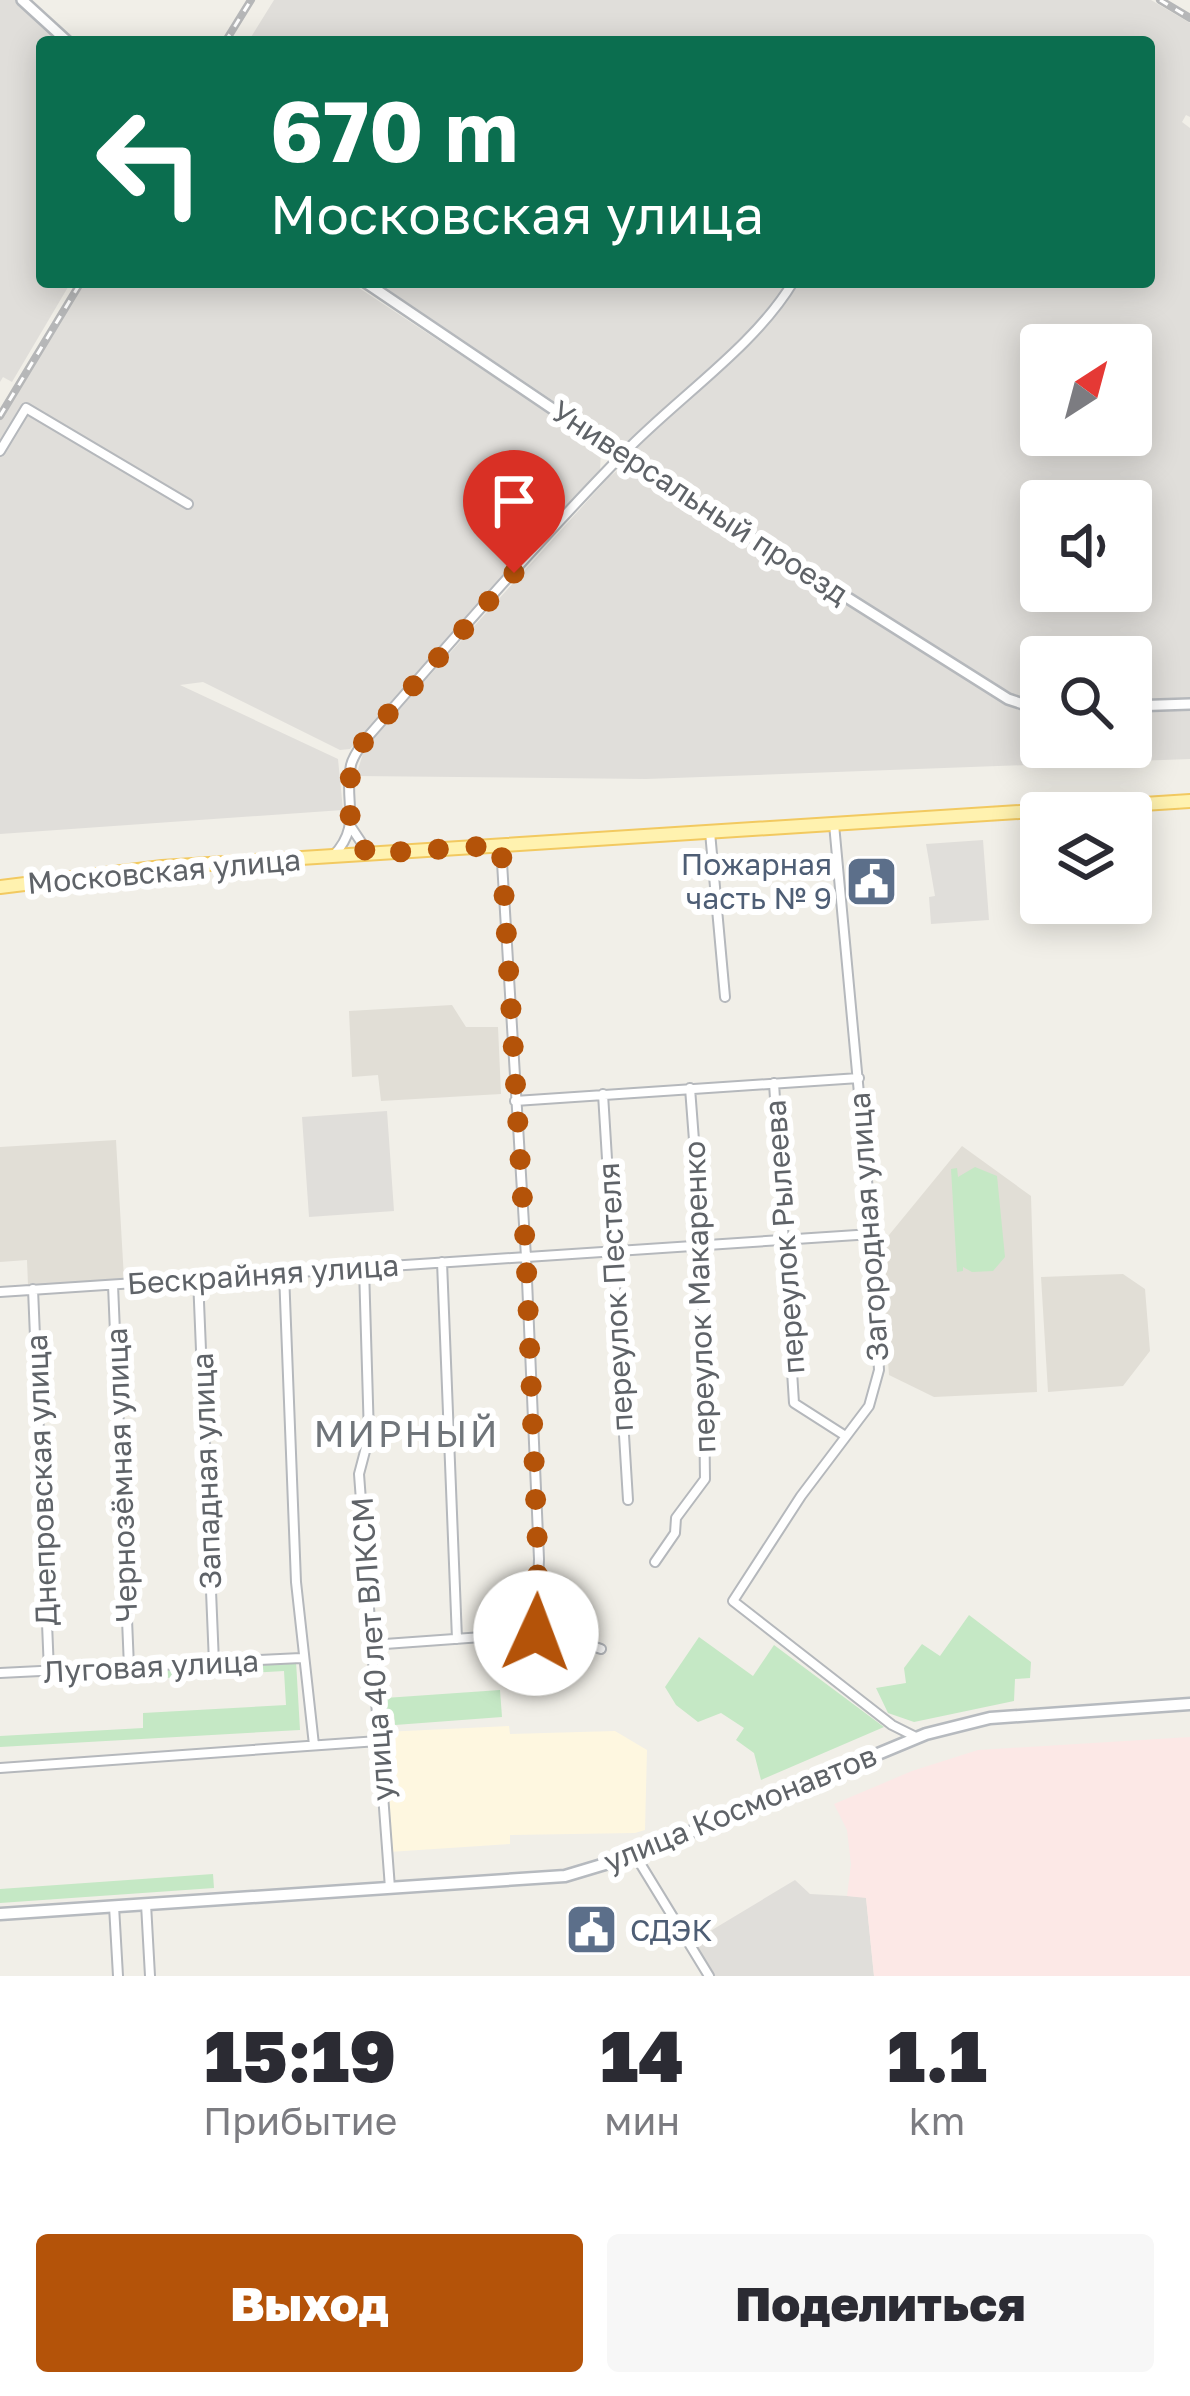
<!DOCTYPE html>
<html lang="ru">
<meta charset="utf-8">
<style>
:root{--surface:#fff;--page:#f7f7f7;--text:#2b2b33;--muted:#7c7c81;--accent:#b45309}
body{margin:0;font-family:"Golos Text",sans-serif;background:var(--page);color:var(--text);height:100vh;display:flex;flex-direction:column;font-size:45px;white-space:nowrap}
*{box-sizing:border-box;margin:0}
p{font-size:39px;color:var(--muted)}
.icon{flex:none;width:66px;height:66px;fill:none;stroke:currentColor;stroke-width:2;stroke-linecap:round;stroke-linejoin:round}
.map{position:relative;height:1976px;overflow:hidden}
.panel{display:flex;flex-direction:column;background:var(--surface);flex:1}
.panel>*{flex:none}
.banner{position:absolute;left:36px;top:36px;width:1119px;height:252px;border-radius:12px;box-shadow:0 6px 30px #0003;background:#0b6e4f;color:#fff;overflow:hidden}
.needle{width:78px;rotate:36deg}
.buttons{position:absolute;left:1020px;top:324px;display:grid;gap:24px}
.buttons a{display:grid;place-items:center;width:132px;height:132px;border-radius:12px;background:var(--surface);box-shadow:0 6px 30px #0003;font-size:60px}
.pin{position:absolute;display:grid;place-items:center;width:102px;height:102px;color:#fff;margin:-123px -51px;border-radius:50% 50% 50% 0;rotate:-45deg;box-shadow:0 0 12px #0007}
.pin .icon{rotate:45deg}
.me{position:absolute;width:132px;margin:-66px;rotate:2deg;stroke-linejoin:round;filter:drop-shadow(0 0 9px #0008)}
.turn{display:flex;align-items:center;gap:42px;height:252px;padding:0 36px;font-size:54px}
.turn .icon{width:156px;height:156px;stroke-width:2.5}
.turn b{display:block;font-size:84px;line-height:102px}
.eta{display:flex;justify-content:space-evenly;align-items:center;height:204px;text-align:center}
.eta b{font-size:72px;font-weight:800;line-height:84px}
.cta{display:flex;gap:24px;margin-top:auto;padding:24px 36px}
.cta a{flex:1;height:138px;border-radius:12px;background:var(--accent);color:#fff;font-size:48px;font-weight:800;line-height:138px;text-align:center}
.cta a+a{background:var(--page);color:var(--text)}
.map>svg:first-child{display:block}
</style>
<div class="map">
<svg width="1190" height="1976" viewBox="0 0 1190 1976">
<rect width="100%" height="100%" fill="#f1efe8"/>
<path fill="#fef7e0" d="M509 1726 510 1734 615 1731 647 1750 645 1830 635 1833 510 1835V1844L389 1852 384 1732Z"/>
<path fill="#e0deda" fill-rule="evenodd" d="M0 0H15L59 42H42V282H71L12 382 3 377 0 382Z
M274 0H1151L1190 23V117L1186 115 1182 122 1190 128V700L1131 704V657H1041V704L1008 696 607 437 377 282H1149V42H248ZM1041 345H1131V435H1041ZM1041 501H1131V591H1041Z
M84 282H350L601 448 600 472 350 749 340 750 203 682 180 685 338 759 343 810 0 834V421Z
M623 466 640 471 1013 708 1041 717V747H1131V712L1190 708V759L646 779 356 776 365 747 609 477Z
M983 840 989 920 931 924 929 897 935 896 926 844Z
M387 1111 394 1211 309 1217 302 1117Z
M795 1880 810 1894 866 1897 874 1976H713L692 1942Z"/>
<path fill="#e1ded6" d="M452 1005 466 1027H498L501 1094 381 1101 378 1075 352 1077 349 1011Z
M116 1140 124 1279 28 1285 27 1260 0 1262V1147Z
M962 1146 1031 1196 1037 1392 934 1397 889 1375 880 1246Z
M1123 1274 1145 1289 1150 1351 1123 1386 1048 1392 1041 1277Z"/>
<path fill="#fce8e6" d="M1190 1737V1976H874L866 1898 847 1896 851 1864 847 1830 834 1804 912 1771 978 1750Z"/>
<path fill="#c5e8c5" d="M975 1167 997 1176 1005 1257 993 1271 972 1272 963 1267V1271L957 1272 951 1169 957 1168 958 1177Z
M969 1615 1031 1662 1030 1678 1015 1679 1014 1701 914 1722 888 1713 876 1688 906 1683 904 1668 922 1644 940 1656Z
M699 1637 753 1676 774 1645 884 1727 761 1780 754 1753 736 1740 744 1728 721 1713 698 1722 676 1705 665 1687Z
M296 1661 300 1730 0 1747V1736L143 1728V1713L286 1705 284 1671 132 1680 131 1670Z
M500 1690 502 1717 395 1725 394 1714H386L385 1698Z
M213 1874 214 1888 0 1903V1889Z"/>
<g fill="none" stroke-linecap="round" stroke-linejoin="round">
<defs>
<path id="minor" d="M0 451 26 408 188 504
M834 824 872 1234 879 1370 869 1406 801 1496 733 1601 892 1725 916 1737
M351 827 369 854
M710 832 725 997
M501 846 526 1257 539 1559 536 1633
M333 856C363 825 343 802 351 765 353 756 360 747 365 740 450 643 535 544 625 452 677 398 755 346 793 282
M774 1083 794 1403 844 1435
M603 1094 628 1500
M515 1101 859 1078
M442 1262 457 1639
M364 1268 369 1436 359 1474 390 1888
M284 1273 296 1582 314 1745
M198 1278 214 1663
M113 1285 129 1667
M33 1289 49 1671
M0 1292 872 1234
M655 1562 675 1533 676 1518 705 1479 702 1245 690 1088
M371 1645 536 1633 557 1634 601 1649
M0 1673 301 1658
M0 1768 378 1741
M635 1855 709 1976
M146 1904 150 1976
M114 1906 118 1976"/>
<path id="tertiary" d="M22 0 68 42
M365 282 621 455 1008 699 1041 710
M1131 706 1190 704"/>
<path id="secondary" d="M0 1914 565 1876 635 1855 926 1734 990 1718 1190 1704"/>
<path id="primary" d="M0 887 162 867 1190 801"/>
</defs>
<use href="#minor" stroke="#b5b8bc" stroke-width="12"/>
<use href="#tertiary" stroke="#b5b8bc" stroke-width="14"/>
<use href="#secondary" stroke="#b6babf" stroke-width="15"/>
<use href="#primary" stroke="#f2c960" stroke-width="16"/>
<use href="#minor" stroke="#fff" stroke-width="8"/>
<use href="#tertiary" stroke="#fff" stroke-width="9"/>
<use href="#secondary" stroke="#fff" stroke-width="10"/>
<use href="#primary" stroke="#fff2af" stroke-width="12"/>
<defs>
<path id="rail" d="M1160 0 1190 18
M225 42 251 0
M0 416 81 282"/>
</defs>
<use href="#rail" stroke="#b6b7b8" stroke-width="8"/>
<use href="#rail" stroke="#fff" stroke-width="3" stroke-dasharray="9" stroke-linecap="butt"/>
</g>
<g fill="none" stroke-linecap="round" stroke-linejoin="round">
<path stroke="#b45309" stroke-width="21" stroke-dasharray="0 37.8" d="M514 573 365 740C344 773 341 822 368 854L501 845 526 1257 538 1559 536 1633"/>
</g>
<defs>
<symbol id="civic-square" viewBox="-11 -11 22 22"><rect x="-9" y="-9" width="18" height="18" rx="4" fill="#5c6f8a" stroke="#fff"/><path d="M-.6-6.5H3V-4.5H.6V-3L4-1V1h2V6H-6V1h2V-1L-.6-3ZM-1.2 2.5V6h2.4V2.5Z" fill="#fff"/></symbol>
</defs>
<g fill-rule="evenodd">
<use href="#civic-square" x="842" y="852" width="59" height="59"/>
<use href="#civic-square" x="562" y="1900" width="59" height="59"/>
</g>
<g text-anchor="middle" dominant-baseline="central" stroke-width="12" stroke-linejoin="round" paint-order="stroke">
<g font-size="30" fill="#5f6368" stroke="#fff">
<text transform="translate(700 502) rotate(33)">Универсальный проезд</text>
<text transform="translate(164 871) rotate(-5)">Московская улица</text>
<text transform="translate(868 1227) rotate(-94)">Загородная улица</text>
<text transform="translate(784 1237) rotate(-94)">переулок Рылеева</text>
<text transform="translate(263 1274) rotate(-4)">Бескрайняя улица</text>
<text transform="translate(615 1297) rotate(-93)">переулок Пестеля</text>
<text transform="translate(699 1297) rotate(-92)">переулок Макаренко</text>
<text transform="translate(206 1471) rotate(-92)">Западная улица</text>
<text transform="translate(121 1475) rotate(-92)">Чернозёмная улица</text>
<text transform="translate(41 1480) rotate(-92)">Днепровская улица</text>
<text transform="translate(372 1649) rotate(-94)">улица 40 лет ВЛКСМ</text>
<text transform="translate(151 1666) rotate(-3)">Луговая улица</text>
<text transform="translate(740 1808) rotate(-22)">улица Космонавтов</text>
</g>
<g font-size="30" fill="#4e5e75" stroke="#fff" text-anchor="end">
<text x="832" y="864">Пожарная<tspan x="832" dy="34">часть № 9</tspan></text>
<text x="630" y="1930" text-anchor="start">СДЭК</text>
</g>
<g font-size="36" letter-spacing="3" fill="#70757a" stroke="#fff">
<text x="407" y="1433">МИРНЫЙ</text>
</g>
</g>
</svg>
<div class="buttons">
<a><svg class="needle" viewBox="-14 -14 28 28"><path d="M0-13l5 13h-10z" fill="#e53935"/><path d="M0 13l5-13h-10z" fill="#7c7c81"/></svg></a>
<a><svg class="icon" aria-label="sound" viewBox="0 0 24 24"><path d="M4 9h4l5-4v14l-5-4H4zM17 9q2 3 0 6"/></svg></a>
<a><svg class="icon" aria-label="search" viewBox="0 0 24 24"><circle cx="10" cy="10" r="6"/><path d="M15 15l6 6"/></svg></a>
<a><svg class="icon" aria-label="layers" viewBox="0 0 24 24"><path d="M12 4l9 5-9 5-9-5zM3 14l9 5 9-5"/></svg></a>
</div>
<div class="pin" style="left:514px;top:573px;background:#d93025"><svg class="icon" aria-label="arrive" viewBox="0 0 24 24"><path d="M6 21V4h12l-3 4 3 4H6"/></svg></div>
<svg class="me" style="left:536px;top:1633px" viewBox="-20 -20 40 40"><circle r="19" fill="#fff"/><path d="M0-13L10 11 0 6-10 11z" fill="#b45309"/></svg>
<div class="banner">
<div class="turn"><svg class="icon" aria-label="left" viewBox="0 0 24 24"><path d="M17 20v-9H6M10 6l-5 5 5 5"/></svg><div><b>670 m</b>Московская улица</div></div>
</div>
</div>
<section class="panel">
<div class="eta">
<div><b>15:19</b><p>Прибытие</p></div>
<div><b>14</b><p>мин</p></div>
<div><b>1.1</b><p>km</p></div>
</div>
<div class="cta"><a>Выход</a><a>Поделиться</a></div>
</section>
